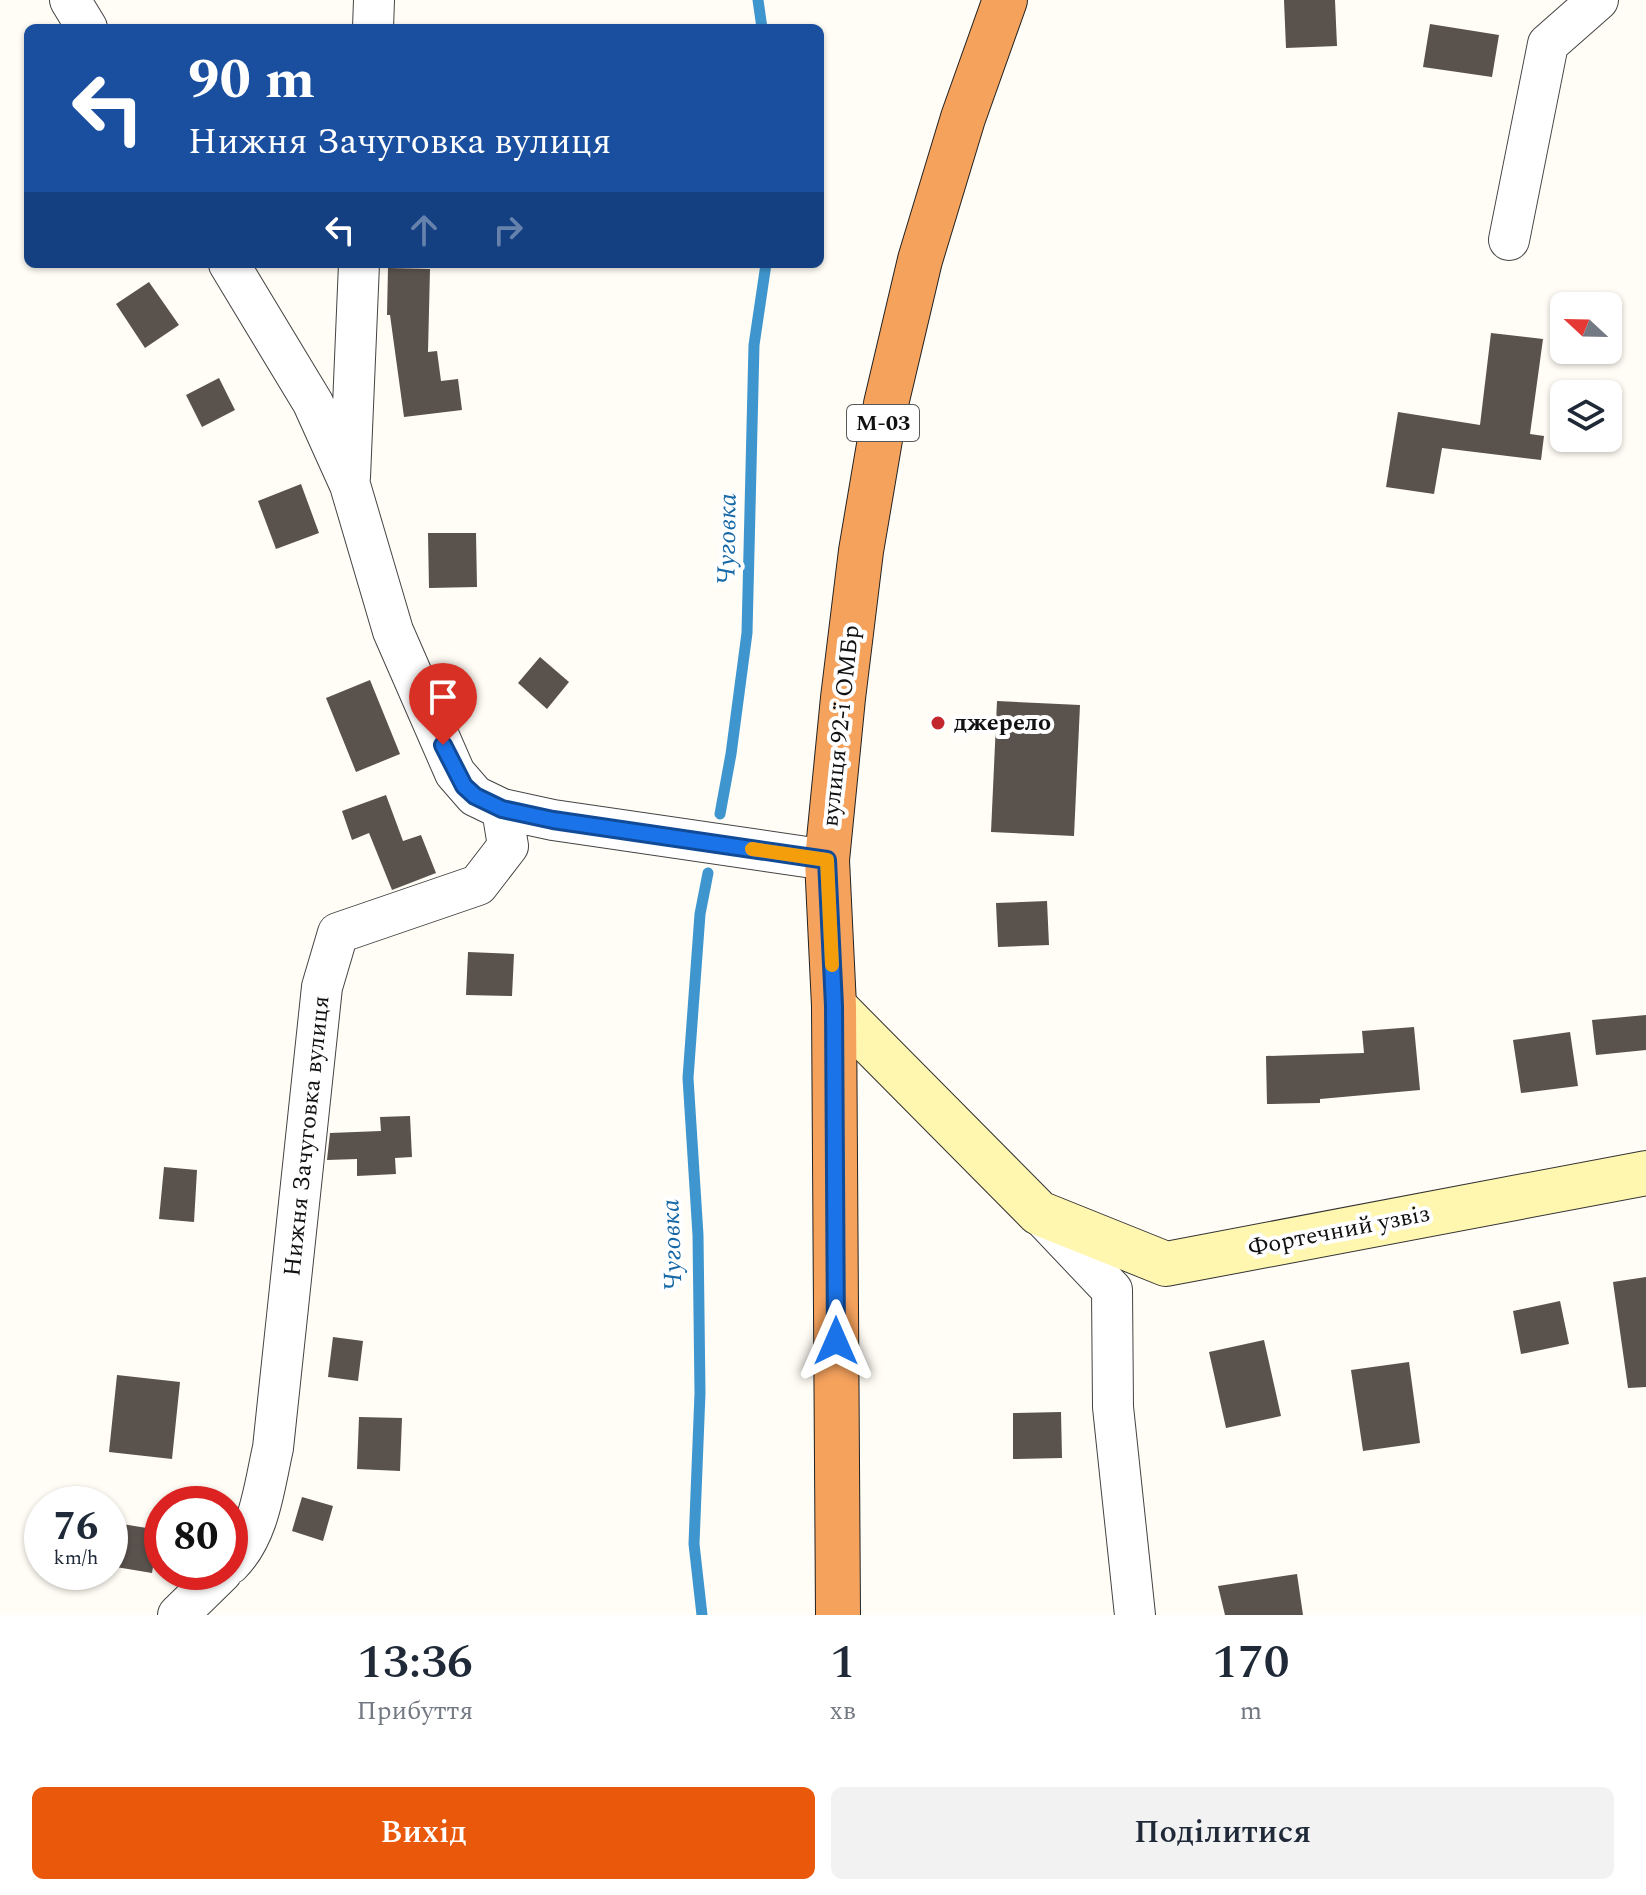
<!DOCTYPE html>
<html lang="uk">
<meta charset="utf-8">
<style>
:root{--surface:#fff;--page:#f2f2f3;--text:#1f2937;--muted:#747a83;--accent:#ea580c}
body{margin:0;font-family:Spectral,serif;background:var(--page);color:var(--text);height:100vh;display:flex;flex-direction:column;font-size:30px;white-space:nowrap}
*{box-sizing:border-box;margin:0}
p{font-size:26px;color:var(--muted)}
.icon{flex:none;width:44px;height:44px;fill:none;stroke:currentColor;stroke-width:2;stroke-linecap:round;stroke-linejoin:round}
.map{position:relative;height:1615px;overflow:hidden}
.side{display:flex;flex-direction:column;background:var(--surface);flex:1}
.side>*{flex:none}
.banner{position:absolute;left:24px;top:24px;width:800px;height:244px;border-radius:12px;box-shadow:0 2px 6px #0004;background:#1a4fa0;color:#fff;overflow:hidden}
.needle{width:52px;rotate:292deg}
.fabs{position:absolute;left:1550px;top:292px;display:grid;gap:16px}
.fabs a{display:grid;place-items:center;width:72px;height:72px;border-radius:12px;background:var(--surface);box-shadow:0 2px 6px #0004;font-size:40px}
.speed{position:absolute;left:24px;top:1486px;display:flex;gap:16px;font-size:40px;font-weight:700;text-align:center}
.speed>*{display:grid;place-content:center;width:104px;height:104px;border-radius:50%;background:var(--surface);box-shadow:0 2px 6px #0004;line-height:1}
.speed small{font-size:20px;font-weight:400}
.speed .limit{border:12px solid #d22;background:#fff;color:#111}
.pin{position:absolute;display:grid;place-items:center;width:68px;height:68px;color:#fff;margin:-82px -34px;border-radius:50% 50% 50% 0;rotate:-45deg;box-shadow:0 0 8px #0007}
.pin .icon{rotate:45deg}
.me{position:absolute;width:88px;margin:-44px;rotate:0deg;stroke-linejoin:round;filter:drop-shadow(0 0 6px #0008)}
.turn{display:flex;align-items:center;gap:28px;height:168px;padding:0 32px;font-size:36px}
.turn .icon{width:104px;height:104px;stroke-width:2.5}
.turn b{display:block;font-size:56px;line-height:68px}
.lanes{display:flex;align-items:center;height:76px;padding:0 32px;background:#0003;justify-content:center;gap:40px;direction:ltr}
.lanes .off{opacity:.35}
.eta{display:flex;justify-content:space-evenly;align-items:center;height:136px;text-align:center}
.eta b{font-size:48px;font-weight:600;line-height:56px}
.action{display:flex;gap:16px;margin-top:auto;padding:16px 32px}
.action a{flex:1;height:92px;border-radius:12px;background:var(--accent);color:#fff;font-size:32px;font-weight:600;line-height:92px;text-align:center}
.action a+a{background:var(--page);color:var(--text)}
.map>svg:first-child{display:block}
</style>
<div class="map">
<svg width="1646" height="1615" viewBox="0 0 1646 1615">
<rect width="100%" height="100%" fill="#fffdf5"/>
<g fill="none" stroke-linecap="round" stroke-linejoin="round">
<path stroke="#3f96cf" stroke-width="11" d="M758 0 762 28
M720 814 731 754 747 633 754 345 766 264
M702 1615 694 1544 700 1393 698 1235 688 1078 700 914 708 873"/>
</g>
<path fill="#5a524d" d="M1284 0H1335L1337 46 1286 48Z
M1430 24 1499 35 1492 77 1423 67Z
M388 268 430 269 428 352 437 351 441 381 458 379 462 410 404 417 390 315H387Z
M149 282 179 325 145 348 116 304Z
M1491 333 1543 339 1530 434 1544 436 1541 460 1442 448 1434 494 1386 487 1398 412 1480 425Z
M219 378 235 410 202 427 186 395Z
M301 484 319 533 276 549 258 501Z
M428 533H476L477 587 429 588Z
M540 657 569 682 547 709 518 683Z
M370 680 400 754 356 772 326 698Z
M997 701 1080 705 1074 836 991 832Z
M386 795 403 841 421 835 436 873 392 890 369 833 352 840 342 811Z
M1047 901 1049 945 998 947 996 903Z
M468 952 514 954 512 996 466 995Z
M1646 1015V1050L1596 1055 1592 1020Z
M1414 1027 1420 1090 1320 1099V1103L1267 1104 1266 1056 1364 1053 1362 1031Z
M1570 1032 1578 1086 1521 1093 1513 1040Z
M410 1116 412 1157 395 1158 396 1174 357 1176V1159L327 1160 330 1133 381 1131 380 1117Z
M164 1167 197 1170 194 1222 159 1219Z
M1646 1277V1387L1628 1388 1613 1282Z
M1560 1301 1569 1344 1521 1354 1513 1311Z
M333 1337 363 1341 358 1381 328 1377Z
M1264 1340 1281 1416 1226 1428 1209 1352Z
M1409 1362 1420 1443 1363 1451 1351 1370Z
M117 1375 180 1382 172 1459 109 1452Z
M1061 1412 1062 1458 1013 1459V1413Z
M359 1417 402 1418 400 1471 357 1469Z
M302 1497 333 1506 323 1541 292 1531Z
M110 1522 159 1530 152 1573 110 1566Z
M1297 1574 1303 1615H1225L1218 1586Z"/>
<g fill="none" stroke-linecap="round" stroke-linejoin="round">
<defs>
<path id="street" d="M70 0 87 28
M373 28 374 0
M1509 240 1548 44 1598 0
M229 264 313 403 350 485 393 631 455 773 475 796 502 809 553 820 827 860
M350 477 359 264
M1039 1213 1112 1290 1113 1407 1135 1615
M230 1564C260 1534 264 1487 273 1448L322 987 338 933 478 885 508 846 502 809
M178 1615 222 1572"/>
<path id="secondary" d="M834 1006 1039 1213 1166 1264 1646 1173"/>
<path id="highway" d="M838 1615 834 1006 827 860 843 698 861 551 886 404 920 260 963 118 1005 0"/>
</defs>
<use href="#street" stroke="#444" stroke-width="42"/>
<use href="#secondary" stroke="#333" stroke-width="46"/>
<use href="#highway" stroke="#222" stroke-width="46"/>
<use href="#street" stroke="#fff" stroke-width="40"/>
<use href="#secondary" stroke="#fff6b0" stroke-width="44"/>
<use href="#highway" stroke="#f5a25d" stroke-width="44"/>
</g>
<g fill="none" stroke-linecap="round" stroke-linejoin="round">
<defs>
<path id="route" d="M443 745 464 786 475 796 502 809 553 820 827 860 834 1006 836 1341"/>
</defs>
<use href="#route" stroke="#114b97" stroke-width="20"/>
<use href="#route" stroke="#1a73e8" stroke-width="14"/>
<path stroke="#f59e0b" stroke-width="14" d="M752 849 827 860 832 965"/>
</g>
<circle fill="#c4262e" stroke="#fff" stroke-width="3" cx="938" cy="723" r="8"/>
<g text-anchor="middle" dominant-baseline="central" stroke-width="8" stroke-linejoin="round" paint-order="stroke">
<rect fill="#fff" stroke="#585858" stroke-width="2" x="847" y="405" width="72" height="36" rx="6"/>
<g font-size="22" font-weight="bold" fill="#111">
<text x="883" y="423">М-03</text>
</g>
<g font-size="24" font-weight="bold" fill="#111" stroke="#fff" text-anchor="start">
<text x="954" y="723">джерело</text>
</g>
<g font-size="24" fill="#111" stroke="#fff">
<text transform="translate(841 726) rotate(-84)">вулиця 92-ї ОМБр</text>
<text transform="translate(307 1136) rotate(-84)">Нижня Зачуговка вулиця</text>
<text transform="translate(1339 1231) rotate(-11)">Фортечний узвіз</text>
</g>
<g font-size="26" font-style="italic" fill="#1768a6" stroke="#fff">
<text transform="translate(727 539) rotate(-89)">Чуговка</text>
<text transform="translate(672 1245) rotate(-92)">Чуговка</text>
</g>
</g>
</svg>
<div class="fabs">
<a><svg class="needle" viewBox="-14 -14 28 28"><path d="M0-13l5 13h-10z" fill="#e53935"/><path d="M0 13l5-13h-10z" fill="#747a83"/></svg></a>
<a><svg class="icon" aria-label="layers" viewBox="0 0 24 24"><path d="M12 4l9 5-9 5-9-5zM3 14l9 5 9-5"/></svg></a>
</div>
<div class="speed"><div>76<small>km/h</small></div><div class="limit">80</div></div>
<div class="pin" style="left:443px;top:745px;background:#d93025"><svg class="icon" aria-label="arrive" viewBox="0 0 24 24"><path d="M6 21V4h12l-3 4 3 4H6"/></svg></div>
<svg class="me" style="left:836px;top:1341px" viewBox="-20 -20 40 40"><path d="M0-17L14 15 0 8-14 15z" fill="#1a73e8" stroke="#fff" stroke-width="4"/></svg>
<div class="banner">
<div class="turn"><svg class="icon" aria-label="left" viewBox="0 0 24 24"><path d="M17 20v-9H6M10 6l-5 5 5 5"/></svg><div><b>90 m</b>Нижня Зачуговка вулиця</div></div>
<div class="lanes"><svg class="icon" aria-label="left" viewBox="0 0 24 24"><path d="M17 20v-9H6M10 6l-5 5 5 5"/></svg><svg class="icon off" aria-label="ahead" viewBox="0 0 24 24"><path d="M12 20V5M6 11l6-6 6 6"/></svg><svg class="icon off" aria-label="right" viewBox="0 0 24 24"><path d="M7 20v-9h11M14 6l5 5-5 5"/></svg></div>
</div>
</div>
<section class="side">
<div class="eta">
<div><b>13:36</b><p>Прибуття</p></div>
<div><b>1</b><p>хв</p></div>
<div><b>170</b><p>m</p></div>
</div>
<div class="action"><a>Вихід</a><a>Поділитися</a></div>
</section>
